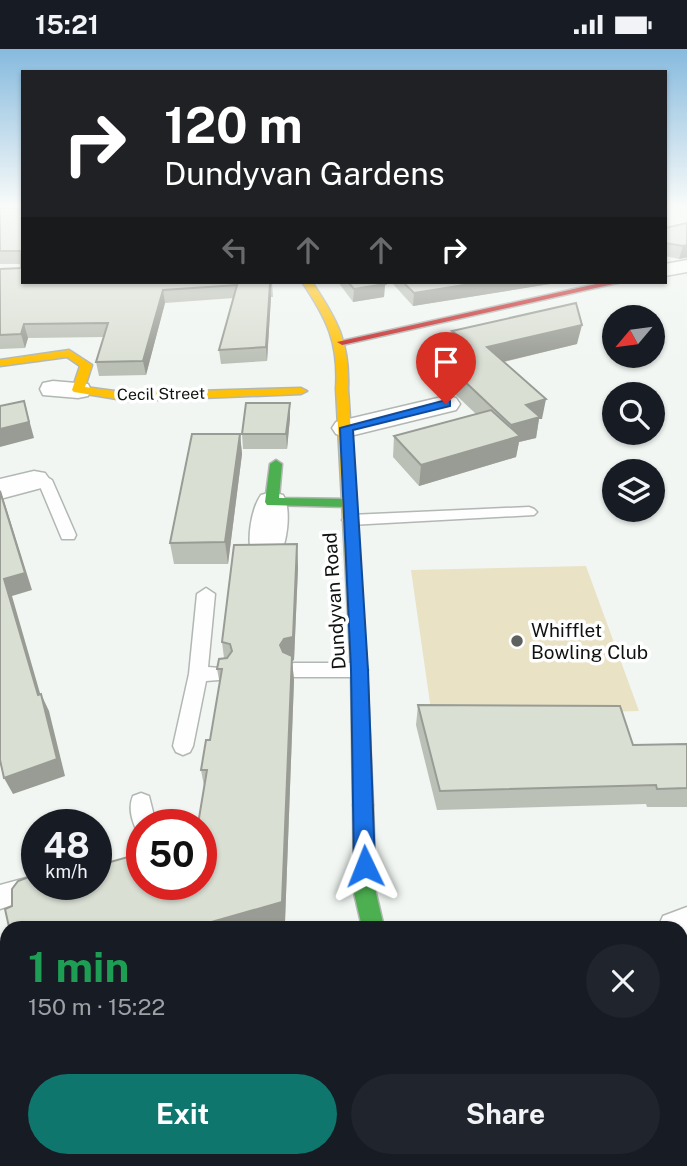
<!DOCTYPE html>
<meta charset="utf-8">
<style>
:root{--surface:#171b24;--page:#20242c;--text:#f1f3f6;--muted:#9ea1a6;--accent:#0f766e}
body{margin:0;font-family:"Public Sans",sans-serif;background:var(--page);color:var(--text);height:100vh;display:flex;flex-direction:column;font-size:26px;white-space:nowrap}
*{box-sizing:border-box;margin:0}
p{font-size:23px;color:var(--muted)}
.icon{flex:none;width:38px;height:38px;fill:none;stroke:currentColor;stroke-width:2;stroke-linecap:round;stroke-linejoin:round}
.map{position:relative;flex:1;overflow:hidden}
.sheet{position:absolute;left:0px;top:872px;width:688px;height:247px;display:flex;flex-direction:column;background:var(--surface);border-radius:21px 21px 0 0;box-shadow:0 2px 5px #0004}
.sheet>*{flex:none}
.guide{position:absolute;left:21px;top:21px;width:646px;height:214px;border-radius:0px;box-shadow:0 2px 5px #0004;background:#202124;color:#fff;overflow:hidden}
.needle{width:46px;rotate:241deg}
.fabs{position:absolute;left:602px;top:256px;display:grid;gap:14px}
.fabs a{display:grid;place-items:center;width:63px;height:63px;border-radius:50%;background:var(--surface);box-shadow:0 2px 5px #0004;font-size:35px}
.speed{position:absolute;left:21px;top:760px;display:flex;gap:14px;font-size:35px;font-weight:700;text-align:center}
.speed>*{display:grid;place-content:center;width:91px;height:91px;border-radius:50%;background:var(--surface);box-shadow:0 2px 5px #0004;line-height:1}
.speed small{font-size:18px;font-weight:400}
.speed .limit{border:10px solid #d22;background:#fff;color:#111}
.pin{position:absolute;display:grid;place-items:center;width:60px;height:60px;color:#fff;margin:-72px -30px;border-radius:50% 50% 50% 0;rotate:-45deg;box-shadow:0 0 7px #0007}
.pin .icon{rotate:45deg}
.me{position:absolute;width:77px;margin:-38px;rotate:358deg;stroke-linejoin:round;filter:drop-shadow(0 0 5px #0008)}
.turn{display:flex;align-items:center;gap:24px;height:147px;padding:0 28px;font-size:32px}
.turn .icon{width:91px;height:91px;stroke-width:2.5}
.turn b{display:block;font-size:49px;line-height:60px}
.lanes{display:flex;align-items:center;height:66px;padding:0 28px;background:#0003;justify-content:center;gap:35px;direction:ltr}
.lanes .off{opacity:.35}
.round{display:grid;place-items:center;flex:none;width:74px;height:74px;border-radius:37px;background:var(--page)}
.overview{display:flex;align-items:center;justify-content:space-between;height:119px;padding:0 28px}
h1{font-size:42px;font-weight:700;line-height:52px;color:#1e9e55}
.cta{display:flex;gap:14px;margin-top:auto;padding:14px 28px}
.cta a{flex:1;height:80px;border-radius:42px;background:var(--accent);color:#fff;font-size:28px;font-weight:700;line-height:80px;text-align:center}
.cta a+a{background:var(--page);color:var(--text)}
.status{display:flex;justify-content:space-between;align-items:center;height:49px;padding:0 35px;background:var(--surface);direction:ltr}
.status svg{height:19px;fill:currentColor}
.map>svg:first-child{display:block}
</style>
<div class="status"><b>15:21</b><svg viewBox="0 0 49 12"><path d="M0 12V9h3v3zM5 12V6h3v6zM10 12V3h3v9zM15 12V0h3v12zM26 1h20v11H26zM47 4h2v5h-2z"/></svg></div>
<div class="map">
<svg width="687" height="1117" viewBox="0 0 687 1117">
<rect width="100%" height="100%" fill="#f1f6f2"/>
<path fill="#e9e2c5" d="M586 517 639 662 432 668 411 521Z"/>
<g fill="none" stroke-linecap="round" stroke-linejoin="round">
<defs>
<path id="lane" d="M45 427 52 431 76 486 74 490H62L39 435 29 434 27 431 34 427Z
M529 458 534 460 537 463 534 466 350 476 342 471 350 466Z
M206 539 215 545 208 618 231 620 233 625 231 630 206 632 193 697 190 703 183 706 176 703 173 697 189 625 197 545Z
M294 614H359L366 616 368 621 366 626 359 628H294L287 626 285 621 287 616Z
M141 744 149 747 156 775H142V784L137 782C132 772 128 758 133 747Z
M37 826V835H56L52 843 0 860V836Z"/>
<path id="street" d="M687 211V223L665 227V215Z
M53 332 88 335 91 341 88 347 78 349 43 346 40 340 43 334Z
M446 347 456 349 460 355 456 361 346 388 336 385 332 379 336 373Z
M34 422 45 424 50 431 45 438 0 450V430Z
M272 443 283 446C292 460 287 496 278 510L266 513 254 510C245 496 251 460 261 446Z
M687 858V910L681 911V878H658L663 867Z
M7 1019V1078L0 1080V1022Z"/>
<path id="fast" d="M276 411 282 415 279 449 348 450 355 454 348 458 267 456 265 453 270 415Z
M363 747 370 750 373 756 376 844 384 878H362L354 844 353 756 356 750Z"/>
<path id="slow" d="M302 233H312C337 270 350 294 348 340L367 621 373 756 370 762 363 765 356 762 353 756 351 621 336 340C339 294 327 270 302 233Z
M69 301 92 316 85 338 129 344 301 339 307 342 301 345 129 352 74 343 72 341 80 317 67 308 0 317V311Z
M432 1111H458L460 1117H434Z"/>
<path id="jam" d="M605 233H622L342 296 337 293Z"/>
</defs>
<use href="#lane" stroke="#b3b7b4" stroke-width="3"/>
<use href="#street" stroke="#b3b7b4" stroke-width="3"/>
<use href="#fast" stroke="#b3b7b4" stroke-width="3"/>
<use href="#slow" stroke="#b3b7b4" stroke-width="3"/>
<use href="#jam" stroke="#b3b7b4" stroke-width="3"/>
<use href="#lane" fill="#fdfefd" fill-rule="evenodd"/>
<use href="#street" fill="#fdfefd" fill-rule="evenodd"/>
<use href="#fast" fill="#4caf50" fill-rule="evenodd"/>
<use href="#slow" fill="#ffc107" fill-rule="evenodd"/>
<use href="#jam" fill="#c62828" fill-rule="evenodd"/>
</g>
<path fill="#bbc0b6" d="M0 159 272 234 273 248H271L267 312 221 315 219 301 234 249 165 254 146 326 99 327 96 313 104 288 28 289 25 299 0 300V220L21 219V215H0Z
M687 174V209L679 210 665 207V179Z
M338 233H383L385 235 384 248 353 253Z
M393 233H562L413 257 393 235Z
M452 282 577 295 504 313 542 370H539L536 389 519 393 516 408 419 437 393 408 394 387 476 365 458 348 438 332 440 316 435 312 437 293 451 290Z
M290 369 287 400H243L242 385Z
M240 385 242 405 228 515H174L170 494Z
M297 495 298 519 294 611 292 612 294 631 285 873 265 878H9L12 857 37 835H201L204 737 201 721 210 691 220 636 217 620 224 609 222 593Z
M418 656 633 696 687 695V758H647L646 755 437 761 416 676Z"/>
<path fill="#999c94" d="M687 196V208L679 210 683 197Z
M483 233H562L413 257 414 244Z
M270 235 271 248 267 312 266 298Z
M385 235 384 248 353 253 354 240Z
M163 241 165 254 146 326 143 312Z
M24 275 28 289 25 299 21 285Z
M582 276 577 295 485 317 487 298Z
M546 350 542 370H539L536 389 519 393 516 408 419 437 421 416 508 391 511 376 526 356Z
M24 352 34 389 0 398V380Z
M290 354V369L287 400 286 385Z
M240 385 242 405 228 515 225 493Z
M0 441 5 455 32 541 12 547 44 658 41 645 49 662 65 727 13 745 4 729 38 646 4 530Z
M297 495 298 519 294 611 292 612 294 631 285 873 265 878H194L286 613 280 596Z"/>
<path fill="#dadfd4" stroke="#999c94" stroke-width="2" d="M0 159H23V233H271L272 234 270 235 266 298 219 301 237 236 163 241 143 312 96 313 108 274 24 275 21 285 0 286V220L21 219V202H0Z
M687 174V196L683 197 665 194V179Z
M348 233H383L385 235 354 240Z
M403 233H483L414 244Z
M576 254 582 276 487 298 546 350 526 356 540 368 511 376 460 328 440 313 454 310 437 293 460 288 452 282Z
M24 352 29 373 0 380V357Z
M246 354H290L286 385H242Z
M491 361 520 387 421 416 394 387Z
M192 385H240L225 493 170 494Z
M0 442 25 524 4 530 38 646 41 645 57 710 4 729 0 711Z
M297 495 293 588 284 590 280 596 283 603 292 607 282 853 194 878H9L5 860 12 857V840L18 832 37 825V835H96V817L142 804V835H201V775H198L207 721H201L206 691H210L222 620H217L219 610 227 609 232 602 230 595 222 593 234 496Z
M418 656 620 657 633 696 687 695V739L657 740 656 736 440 742Z
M144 1111H217L218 1117H144Z
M270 1111H336L338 1117H271Z"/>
<linearGradient id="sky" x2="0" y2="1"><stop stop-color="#86bade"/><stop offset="0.5" stop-color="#f9fbf9"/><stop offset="1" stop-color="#f9fbf9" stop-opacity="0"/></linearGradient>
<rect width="687" height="315" fill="url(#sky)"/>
<path fill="#1a73e8" stroke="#114b97" stroke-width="2" d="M446 351 450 352V357L353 381 368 621 375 817 372 824 365 826 357 824 354 817 351 621 340 379Z"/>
<circle fill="#5e625f" stroke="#fff" stroke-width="2.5" cx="517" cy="592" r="7"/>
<g text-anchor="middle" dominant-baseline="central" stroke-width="7" stroke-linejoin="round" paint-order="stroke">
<g font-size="16" fill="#0f1310" stroke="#fff">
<text transform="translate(161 345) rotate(-1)">Cecil Street</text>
</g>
<g font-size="19" fill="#0f1310" stroke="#fff">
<text transform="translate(334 552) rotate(-94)">Dundyvan Road</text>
</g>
<g font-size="19" fill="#0f1310" stroke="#fff" text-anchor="start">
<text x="531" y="581">Whifflet<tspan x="531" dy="22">Bowling Club</tspan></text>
</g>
</g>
</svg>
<div class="fabs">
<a><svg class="needle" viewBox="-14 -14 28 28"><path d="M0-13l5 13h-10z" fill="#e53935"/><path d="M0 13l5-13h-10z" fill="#9ea1a6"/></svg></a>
<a><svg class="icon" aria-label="search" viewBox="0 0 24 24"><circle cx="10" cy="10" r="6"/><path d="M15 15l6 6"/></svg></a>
<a><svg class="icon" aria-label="layers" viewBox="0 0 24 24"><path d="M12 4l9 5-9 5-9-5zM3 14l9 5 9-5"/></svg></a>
</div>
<div class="speed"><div>48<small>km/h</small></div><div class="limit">50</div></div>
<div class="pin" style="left:446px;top:355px;background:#d93025"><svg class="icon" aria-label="arrive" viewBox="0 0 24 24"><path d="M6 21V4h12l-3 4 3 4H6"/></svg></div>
<svg class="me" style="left:365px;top:817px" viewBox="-20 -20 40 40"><path d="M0-17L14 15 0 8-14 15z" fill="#1a73e8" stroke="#fff" stroke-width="4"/></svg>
<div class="guide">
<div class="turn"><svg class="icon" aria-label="right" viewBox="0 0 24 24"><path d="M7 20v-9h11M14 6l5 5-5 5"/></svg><div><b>120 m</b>Dundyvan Gardens</div></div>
<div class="lanes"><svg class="icon off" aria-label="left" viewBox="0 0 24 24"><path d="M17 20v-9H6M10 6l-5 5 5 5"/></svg><svg class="icon off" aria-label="ahead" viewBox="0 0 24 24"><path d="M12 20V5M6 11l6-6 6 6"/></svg><svg class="icon off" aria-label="ahead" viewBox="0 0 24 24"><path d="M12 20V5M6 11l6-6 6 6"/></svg><svg class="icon" aria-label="right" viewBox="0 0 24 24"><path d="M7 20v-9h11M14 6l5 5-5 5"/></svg></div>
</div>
<section class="sheet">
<div class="overview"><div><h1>1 min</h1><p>150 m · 15:22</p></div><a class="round"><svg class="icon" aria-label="close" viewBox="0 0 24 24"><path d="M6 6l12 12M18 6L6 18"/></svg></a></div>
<div class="cta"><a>Exit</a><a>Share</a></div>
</section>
</div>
